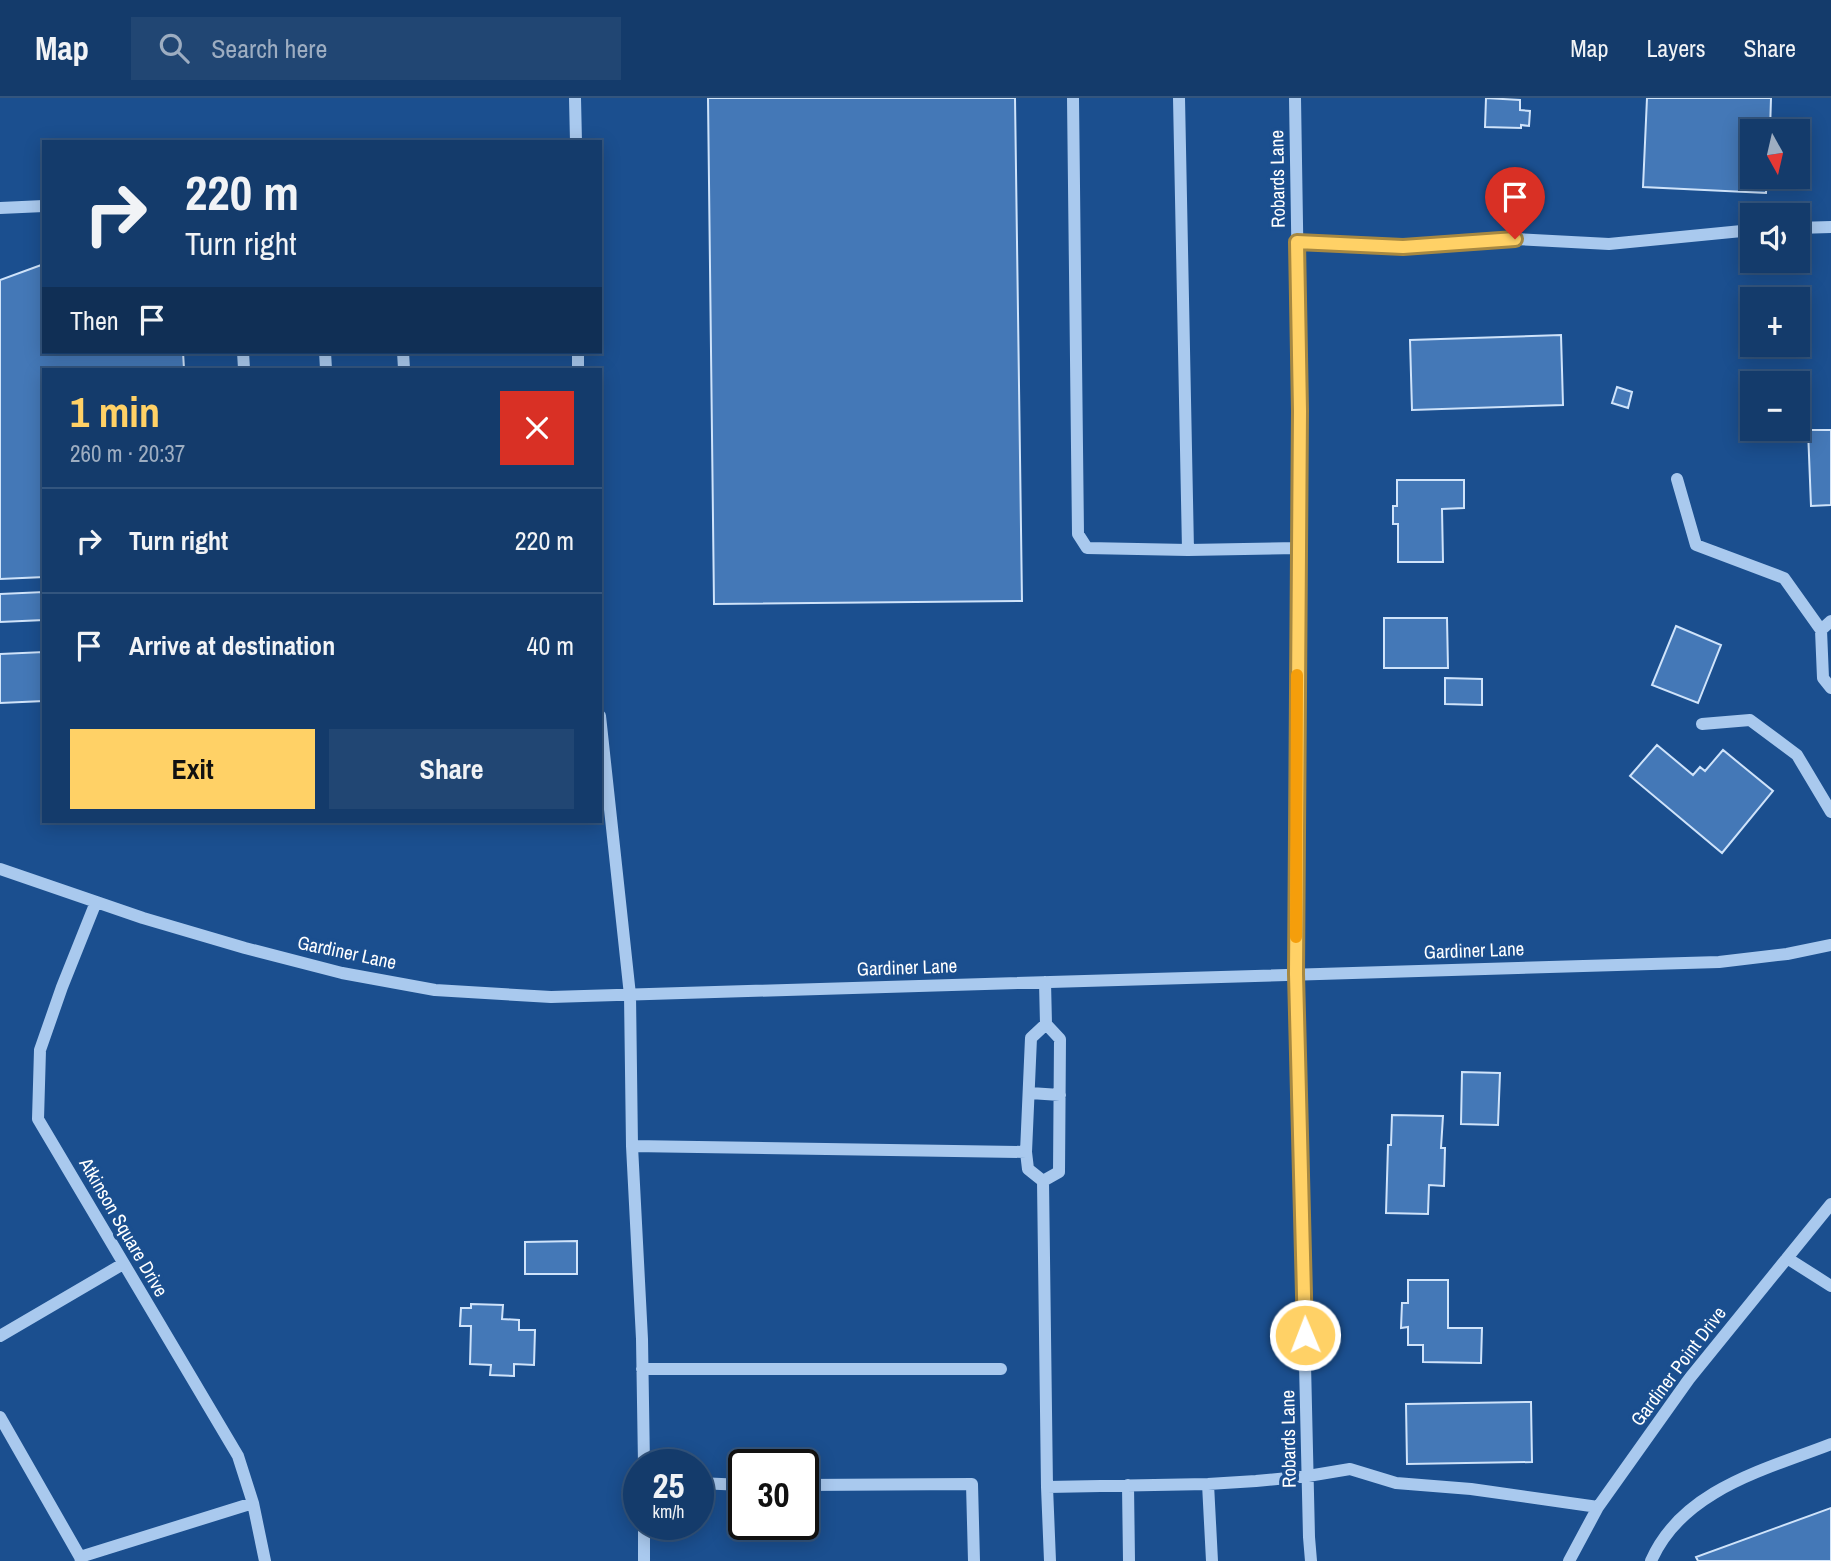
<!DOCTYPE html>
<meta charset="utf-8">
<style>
:root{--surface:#143b6b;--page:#214673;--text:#f1f3f6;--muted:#9dadc1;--line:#33557e;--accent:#ffd166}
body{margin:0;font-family:"Archivo Narrow",sans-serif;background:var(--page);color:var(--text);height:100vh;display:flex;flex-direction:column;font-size:26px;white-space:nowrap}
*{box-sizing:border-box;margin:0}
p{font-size:23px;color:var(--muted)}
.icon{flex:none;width:38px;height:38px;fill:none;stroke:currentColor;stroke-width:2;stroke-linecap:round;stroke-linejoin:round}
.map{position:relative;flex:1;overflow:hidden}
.side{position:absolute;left:42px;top:270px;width:560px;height:455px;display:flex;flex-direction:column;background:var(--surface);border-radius:0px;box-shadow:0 4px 18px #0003,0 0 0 2px var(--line)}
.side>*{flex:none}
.hud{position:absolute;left:42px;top:42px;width:560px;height:214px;border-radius:0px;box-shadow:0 4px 18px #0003,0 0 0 2px var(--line);background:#143b6b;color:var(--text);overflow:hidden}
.needle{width:46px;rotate:172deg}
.tools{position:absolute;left:1740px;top:21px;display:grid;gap:14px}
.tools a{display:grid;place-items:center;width:70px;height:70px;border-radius:0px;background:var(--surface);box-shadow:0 4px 18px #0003,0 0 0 2px var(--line);font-size:35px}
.speed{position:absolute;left:623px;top:1351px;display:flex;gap:14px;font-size:35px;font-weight:700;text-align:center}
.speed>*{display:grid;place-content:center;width:91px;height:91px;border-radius:50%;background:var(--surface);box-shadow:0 4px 18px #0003,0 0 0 2px var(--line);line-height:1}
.speed small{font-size:18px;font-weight:400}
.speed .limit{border:4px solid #111;border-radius:10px;background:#fff;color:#111}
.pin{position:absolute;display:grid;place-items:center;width:60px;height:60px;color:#fff;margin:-72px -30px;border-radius:50% 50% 50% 0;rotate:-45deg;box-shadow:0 0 7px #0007}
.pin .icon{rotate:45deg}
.me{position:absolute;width:77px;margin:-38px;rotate:359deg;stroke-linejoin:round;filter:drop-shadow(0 0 5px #0008)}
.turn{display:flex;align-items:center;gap:24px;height:147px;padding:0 28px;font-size:32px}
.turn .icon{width:91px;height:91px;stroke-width:2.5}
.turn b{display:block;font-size:49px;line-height:60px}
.then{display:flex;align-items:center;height:66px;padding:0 28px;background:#0003;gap:14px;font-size:26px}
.round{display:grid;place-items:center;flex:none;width:74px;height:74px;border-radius:0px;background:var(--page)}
.overview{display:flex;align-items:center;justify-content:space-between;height:119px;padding:0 28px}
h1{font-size:42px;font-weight:700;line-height:52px;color:var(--accent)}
.action{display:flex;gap:14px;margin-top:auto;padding:14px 28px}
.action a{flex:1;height:80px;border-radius:0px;background:var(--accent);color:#111;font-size:28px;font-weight:700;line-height:80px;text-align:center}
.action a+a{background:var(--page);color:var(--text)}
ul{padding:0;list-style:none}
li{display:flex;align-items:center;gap:21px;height:105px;padding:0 28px;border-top:2px solid var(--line)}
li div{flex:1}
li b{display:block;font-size:26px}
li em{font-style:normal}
header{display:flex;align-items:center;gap:42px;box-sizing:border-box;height:98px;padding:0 35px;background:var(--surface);border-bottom:2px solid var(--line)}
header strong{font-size:33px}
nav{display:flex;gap:38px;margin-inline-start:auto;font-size:24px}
.search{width:490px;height:63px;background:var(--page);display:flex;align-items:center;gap:18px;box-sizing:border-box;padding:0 24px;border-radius:0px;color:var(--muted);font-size:26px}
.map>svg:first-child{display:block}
</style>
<header>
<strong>Map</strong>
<div class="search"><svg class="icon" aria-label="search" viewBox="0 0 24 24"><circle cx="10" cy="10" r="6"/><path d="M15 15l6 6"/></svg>Search here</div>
<nav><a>Map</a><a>Layers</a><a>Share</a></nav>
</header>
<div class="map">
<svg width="1831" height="1463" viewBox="0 0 1831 1463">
<rect width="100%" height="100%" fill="#1b4f8f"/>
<path fill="#4478b7" stroke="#cfe3fa" stroke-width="2" d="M708 0H1015L1022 503 714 506Z
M1486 0 1520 2V12L1530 13 1529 28 1521 27V30L1485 29Z
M1647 0H1771L1770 33H1752V79H1767L1766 95 1643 89Z
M44 166V254H183L184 271H44V479L0 481V182Z
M1561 237 1563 307 1412 312 1410 242Z
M1617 289 1632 294 1628 310 1612 305Z
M1808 332H1831V407L1811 408Z
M1397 382H1464V410L1442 411 1443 464H1398V426H1393V408H1397Z
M44 494V522L0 524V496Z
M1384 520H1447L1448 570H1384Z
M1676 528 1721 547 1698 605 1652 587Z
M44 554V603L0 605V556Z
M1445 580 1482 581V607L1445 606Z
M1657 647 1693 677 1700 669 1705 673 1723 652 1773 693 1722 755 1630 678Z
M1462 974 1500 975 1498 1027 1461 1026Z
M1392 1017 1443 1018 1441 1050H1445L1444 1088 1429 1087 1428 1116 1386 1115 1388 1047H1391Z
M577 1143V1176H525V1144Z
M1408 1182H1448V1230H1482L1481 1265 1423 1264V1247H1408V1229L1401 1230 1402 1205H1408Z
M471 1206 503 1207 502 1221 519 1222V1232H535L534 1267 514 1266V1278L490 1277 491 1267 470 1266 471 1228H460L461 1210H471Z
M1531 1304 1532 1364 1407 1366 1406 1306Z
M1831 1410V1463H1698L1696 1459Z"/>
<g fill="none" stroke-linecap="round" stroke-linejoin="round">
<path stroke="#a9c9ee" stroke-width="12" d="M575 0 576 44
M1073 0 1078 436 1087 450 1188 452 1298 450
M1179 0 1188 452
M1295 0 1300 313 1296 876 1309 1439 1311 1463
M0 110 44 108
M1797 130 1831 129
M1297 144 1403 149 1515 141 1609 146 1752 132
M243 254 244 271
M325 254 326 271
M403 254 404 271
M578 254V271
M1677 381 1696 447 1784 480 1821 532
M1831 523 1821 532 1823 580 1831 590
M600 618 630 897 632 1048 1026 1054
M1702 626 1750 622 1797 657 1831 714
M0 771 143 820 245 850 342 875 435 892 551 899 1719 864 1787 856 1831 847
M96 804 62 889 40 952 38 1021 238 1358 253 1405 265 1463
M1030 995 1060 997
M632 1048 642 1241 644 1367
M1043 1083 1047 1389 1050 1463
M1043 1083 1059 1074 1060 941 1046 926 1045 884
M1043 1083 1028 1071 1026 1054 1031 940 1046 926
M1787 1160 1831 1188
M0 1238 123 1166
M642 1271H1001
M0 1319 80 1459 81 1463
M698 1385 744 1387
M1208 1386 1212 1463
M803 1387 972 1386 974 1463
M1128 1387 1129 1463
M1047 1389 1208 1386 1256 1383 1308 1378 1350 1371 1396 1385 1471 1391 1598 1409
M644 1426V1463
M80 1459 253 1405
M1569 1463 1598 1409 1689 1281 1831 1106
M1651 1463C1682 1392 1764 1372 1831 1346"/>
</g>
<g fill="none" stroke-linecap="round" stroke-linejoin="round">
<defs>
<path id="route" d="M1305 1237 1296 876 1300 313 1297 144 1403 149 1515 141"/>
</defs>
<use href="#route" stroke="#a68842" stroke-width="18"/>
<use href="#route" stroke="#ffd166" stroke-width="12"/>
<path stroke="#f59e0b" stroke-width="12" d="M1296 839 1297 577"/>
</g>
<g text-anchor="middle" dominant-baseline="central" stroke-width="7" stroke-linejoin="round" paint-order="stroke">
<g font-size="19" fill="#fff" stroke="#1b4f8f">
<text transform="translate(1277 81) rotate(-91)">Robards Lane</text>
<text transform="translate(1474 852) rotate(-2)">Gardiner Lane</text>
<text transform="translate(347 854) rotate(12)">Gardiner Lane</text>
<text transform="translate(907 869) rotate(-2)">Gardiner Lane</text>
<text transform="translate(124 1129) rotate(60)">Atkinson Square Drive</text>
<text transform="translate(1678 1268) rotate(-53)">Gardiner Point Drive</text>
<text transform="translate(1288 1341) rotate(-91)">Robards Lane</text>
</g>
</g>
</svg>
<div class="tools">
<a><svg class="needle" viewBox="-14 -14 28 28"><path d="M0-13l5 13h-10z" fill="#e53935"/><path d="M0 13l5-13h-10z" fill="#9dadc1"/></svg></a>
<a><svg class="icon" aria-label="sound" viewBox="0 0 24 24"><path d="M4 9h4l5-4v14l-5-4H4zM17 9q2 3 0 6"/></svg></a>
<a>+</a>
<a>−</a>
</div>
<div class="speed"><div>25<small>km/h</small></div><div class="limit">30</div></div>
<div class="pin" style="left:1515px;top:141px;background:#d93025"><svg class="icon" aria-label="arrive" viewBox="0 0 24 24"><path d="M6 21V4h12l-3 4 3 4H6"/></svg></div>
<svg class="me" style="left:1305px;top:1237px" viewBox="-20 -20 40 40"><circle r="17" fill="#ffd166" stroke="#fff" stroke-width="3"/><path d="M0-11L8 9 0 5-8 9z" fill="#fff"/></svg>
<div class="hud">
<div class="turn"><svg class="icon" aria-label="right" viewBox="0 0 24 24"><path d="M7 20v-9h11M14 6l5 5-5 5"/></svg><div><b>220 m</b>Turn right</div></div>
<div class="then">Then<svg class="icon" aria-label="arrive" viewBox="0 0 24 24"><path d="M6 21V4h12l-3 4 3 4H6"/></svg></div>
</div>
<section class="side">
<div class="overview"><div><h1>1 min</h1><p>260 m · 20:37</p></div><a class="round" style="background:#d93025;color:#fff"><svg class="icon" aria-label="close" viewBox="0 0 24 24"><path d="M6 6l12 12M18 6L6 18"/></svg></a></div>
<ul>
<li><svg class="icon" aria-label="right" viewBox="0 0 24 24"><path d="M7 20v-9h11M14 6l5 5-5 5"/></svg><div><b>Turn right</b></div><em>220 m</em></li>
<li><svg class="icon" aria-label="arrive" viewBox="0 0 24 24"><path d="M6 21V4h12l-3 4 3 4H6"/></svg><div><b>Arrive at destination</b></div><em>40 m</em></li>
</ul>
<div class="action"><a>Exit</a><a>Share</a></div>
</section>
</div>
